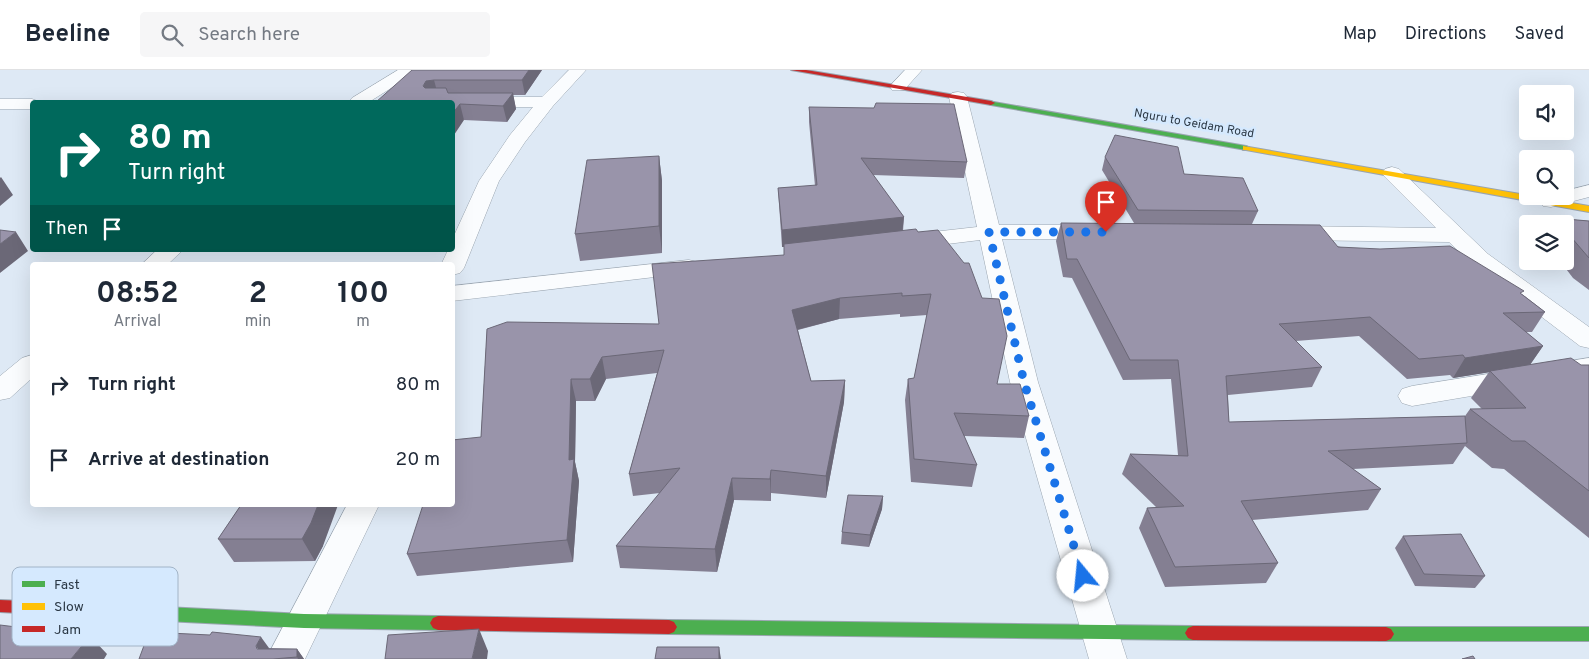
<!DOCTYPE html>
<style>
:root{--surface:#fff;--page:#f6f6f7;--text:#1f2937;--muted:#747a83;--line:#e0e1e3}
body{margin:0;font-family:Overpass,sans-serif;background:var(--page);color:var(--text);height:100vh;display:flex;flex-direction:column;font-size:19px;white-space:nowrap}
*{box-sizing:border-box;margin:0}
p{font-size:16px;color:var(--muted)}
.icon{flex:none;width:28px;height:28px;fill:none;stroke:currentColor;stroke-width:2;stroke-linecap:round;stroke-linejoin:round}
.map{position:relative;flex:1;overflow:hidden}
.panel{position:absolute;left:30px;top:192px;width:425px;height:245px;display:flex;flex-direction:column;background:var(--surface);border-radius:5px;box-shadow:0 5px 20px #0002}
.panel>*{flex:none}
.guide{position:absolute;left:30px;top:30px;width:425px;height:152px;border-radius:5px;box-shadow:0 5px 20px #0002;background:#00695c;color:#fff;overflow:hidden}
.tools{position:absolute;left:1519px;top:15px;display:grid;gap:10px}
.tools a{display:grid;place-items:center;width:55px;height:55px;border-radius:5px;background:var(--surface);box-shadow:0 5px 20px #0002;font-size:25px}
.pin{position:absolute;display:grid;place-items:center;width:42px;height:42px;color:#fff;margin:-51px -21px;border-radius:50% 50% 50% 0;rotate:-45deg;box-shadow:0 0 5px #0007}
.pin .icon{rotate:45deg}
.me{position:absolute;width:55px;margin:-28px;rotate:343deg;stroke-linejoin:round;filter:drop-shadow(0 0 4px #0008)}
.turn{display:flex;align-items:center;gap:18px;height:105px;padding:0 15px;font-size:22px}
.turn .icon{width:65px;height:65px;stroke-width:2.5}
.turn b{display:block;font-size:35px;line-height:42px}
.then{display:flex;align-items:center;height:48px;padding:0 15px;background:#0003;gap:10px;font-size:19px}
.eta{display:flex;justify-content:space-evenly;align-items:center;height:85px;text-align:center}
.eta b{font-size:30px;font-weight:700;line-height:35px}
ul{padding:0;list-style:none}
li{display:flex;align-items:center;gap:15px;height:75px;padding:0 15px}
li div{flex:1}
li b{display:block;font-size:19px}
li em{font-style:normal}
header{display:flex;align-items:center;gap:30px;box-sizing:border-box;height:70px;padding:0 25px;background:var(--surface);border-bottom:1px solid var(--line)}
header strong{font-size:24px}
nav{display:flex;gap:28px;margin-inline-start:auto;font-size:18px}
.search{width:350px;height:45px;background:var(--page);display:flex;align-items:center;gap:12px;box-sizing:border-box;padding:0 18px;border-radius:5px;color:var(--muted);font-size:19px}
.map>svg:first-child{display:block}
</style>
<header>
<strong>Beeline</strong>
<div class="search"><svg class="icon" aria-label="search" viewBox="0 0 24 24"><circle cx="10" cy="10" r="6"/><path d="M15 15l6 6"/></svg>Search here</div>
<nav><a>Map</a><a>Directions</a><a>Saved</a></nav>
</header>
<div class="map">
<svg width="1589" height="589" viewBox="0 0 1589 589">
<rect width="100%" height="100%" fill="#dee9f5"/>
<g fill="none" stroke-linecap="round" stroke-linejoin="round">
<defs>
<path id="street" d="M398 0H417L415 3 369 32H349L352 28Z
M569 0H586L553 36 525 72 499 111 464 198 460 203 452 205V195H441L448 180H452V170L479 111 510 65 533 37H452V32H429L432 28 438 27H542Z
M905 0H922L904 20H892L890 16Z
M958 22 964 23 967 27 999 155H1095L1103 157 1106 162 1103 167 1095 169H1002L1038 312 1127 589H1089L1010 312 980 170 906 179 898 177 895 172 898 167 906 165 977 157 949 27 952 23Z
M0 29H32L40 32H32V39H0Z
M1392 97 1399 99 1488 184 1589 257V278L1580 276 1472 194 1449 172 1290 170 1282 168 1279 163 1282 158 1290 156 1436 158 1385 107 1382 103 1385 99Z
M1589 115V127L1551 137 1543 136 1540 131 1544 126H1565V121Z
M157 180H183L167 195H141Z
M689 190 697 192 701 197 697 202 452 231V216Z
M32 285V308L10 328 0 330V306L22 288Z
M1589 288V306L1412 336 1402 333 1398 326 1402 319 1412 316Z
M347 435H379L305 589H266Z"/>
<path id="fast" d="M988 31 1246 76 1250 78 1246 80 991 35 987 33Z
M165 537 304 544 438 546 443 548 446 553 443 558 438 560 304 558 165 551 160 549 157 544 160 539Z
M669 550 1193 556 1198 558 1201 563 1198 568 1193 570 669 564 664 562 661 557 664 552Z
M1386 557H1589V571H1386L1381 569 1378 564 1381 559Z"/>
<path id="slow" d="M1243 76 1589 136V142L1246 80H1243Z"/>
<path id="jam" d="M791 0H806L991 31 995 33 991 35Z
M0 530 165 537 170 539 173 544 170 549 165 551 0 542Z
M438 546 669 550 674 552 677 557 674 562 669 564 438 560 433 558 430 553 433 548Z
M1193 556 1386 557 1391 559 1394 564 1391 569 1386 571 1193 570 1188 568 1185 563 1188 558Z"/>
</defs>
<use href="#street" stroke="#9aa5b0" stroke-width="1"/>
<use href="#fast" stroke="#9aa5b0" stroke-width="2"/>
<use href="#slow" stroke="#9aa5b0" stroke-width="2"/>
<use href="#jam" stroke="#9aa5b0" stroke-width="2"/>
<use href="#street" fill="#fafcfe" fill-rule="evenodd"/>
<use href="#fast" fill="#4caf50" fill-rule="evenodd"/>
<use href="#slow" fill="#ffc107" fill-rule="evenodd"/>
<use href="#jam" fill="#c62828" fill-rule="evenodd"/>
</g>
<path fill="#847f92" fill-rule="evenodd" d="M412 0H542L525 25H513L516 39 507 52 464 50Z
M809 37 967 92 964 108 873 105 904 147 903 161 997 314 1029 346 1024 368 964 366 977 395 972 417 911 412 905 330 908 309 914 308 927 245 900 247V244L839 249 798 260 811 311 845 310 844 332 826 428 771 423V431L734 430 717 502 620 498 616 476 660 423 633 426 629 404 657 303 606 309 595 331H576L575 392 579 411 573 492 417 506 407 484 481 367 487 259 659 254 784 185V177H782L779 134 778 118 815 116 809 52Z
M659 86 662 111V183L580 191 575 164Z
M1105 87 1184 104 1258 141 1252 154 1522 224 1545 242 1532 262H1526L1543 276 1530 295H1589V468L1504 399 1492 398 1465 376 1453 394 1353 399 1381 419 1368 440 1252 450 1278 493 1266 513 1165 517 1139 458 1147 438 1156 437 1122 404 1130 384 1178 385 1171 309 1123 310 1072 208 1063 207 1056 171 1061 153H1134L1102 100ZM1359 266 1407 309 1450 305 1453 308 1489 302 1471 328 1482 339H1470L1465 346 1229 352 1228 325 1312 317 1322 297 1296 271Z
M1554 148 1589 151V220L1573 208 1560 191H1565V154H1550Z
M883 426 882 439 869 477 841 474 842 462Z
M241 435 323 476 315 491 234 492 218 469Z
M1403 466 1485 506 1475 518 1415 516 1395 478Z
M269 578 297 579 304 589H139Z"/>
<path fill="#6b6877" d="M529 0H542L525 25 522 10Z
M434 10 438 25 430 27 423 16 426 11Z
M513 23 516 39 507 52 503 36Z
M460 34 464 50 452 68V44Z
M659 86 662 111V183L659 156Z
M1 107 13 125 0 136V108Z
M904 147 902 164 782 177V160Z
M16 162 28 181 0 203V174Z
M840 228 839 249 792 261V240Z
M1543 276 1529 296 1453 308 1465 288Z
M602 287 606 309 595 331 590 309Z
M571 309 576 331 575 392 579 411 573 492 567 470Z
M845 310 844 332 826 428V406Z
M771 400V431L770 409Z
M732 408 734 430 717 502 715 479Z
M883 426 882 439 869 477 870 465Z
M318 435H338L323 476 315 491 302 469Z
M479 559 488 581 487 589H472Z
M90 566 107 584 104 589H71Z
M261 567 269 578 264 588 256 576Z
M719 577 721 589H719Z
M297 579 304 589H298L297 587Z"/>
<path fill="#9994aa" stroke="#6b6877" d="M412 0H529L522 10H434L426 11 423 16 425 18H446L448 23H513L503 36 460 34 452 44V32H376Z
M166 31 164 32H123Z
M876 33 954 34 967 92 861 88 904 147 782 160 778 118 817 115 809 37 874 38Z
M1115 65 1178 77 1184 104 1243 108 1258 141 1138 140 1105 87Z
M659 86V156L575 164 587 90Z
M1554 148 1589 151V188L1565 160V154H1559Z
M1061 153 1320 155 1338 177 1380 179 1450 176 1524 221 1520 223 1545 242 1503 243 1543 276 1465 288 1463 285 1419 289 1370 247 1279 254 1322 297 1226 306 1229 352 1465 346 1467 373 1328 381 1381 419 1241 431 1278 493 1175 497 1147 438 1184 436 1130 384 1188 386 1178 290H1130L1077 189H1067Z
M916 159 918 162 938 160 964 193H969L982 228 999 229 1007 266 997 314H1020L1029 346 954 343 977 395 914 389 908 309 914 308 931 224 902 226V223L840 228 792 240 811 311 845 310 826 406 771 400 770 409 732 408 715 479 616 476 680 398 629 404 664 280 602 287 590 309H571L569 390 574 389 567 470 407 484 423 435H452V370L481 367 487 259 507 252 659 254 652 194 784 185V174Z
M0 160 16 162 0 174Z
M1571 288 1581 295H1589V421L1525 371H1512L1470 339 1526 338 1490 301Z
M848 425 883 426 870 465 842 462Z
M241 435H318L311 453 302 469H218Z
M1461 464 1485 506 1424 504 1403 466Z
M0 555 90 566 71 589H0Z
M479 559 472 589H385L388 565Z
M149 562 210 565 212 562 261 567 256 576 257 579H297V587L273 589H139Z
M657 577H719V589H655Z
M1473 586 1475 589H1462Z"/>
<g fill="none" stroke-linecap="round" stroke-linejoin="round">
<path stroke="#1a73e8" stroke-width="9" stroke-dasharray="0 16.2" d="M1083 506 1024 312 989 162H1106"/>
</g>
<g text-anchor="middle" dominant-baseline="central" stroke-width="5" stroke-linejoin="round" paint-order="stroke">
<g font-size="12" fill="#2c3946" stroke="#d5e9fe">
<text transform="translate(1194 54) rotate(10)">Nguru to Geidam Road</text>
</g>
</g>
<rect x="12" y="497" width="166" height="79" rx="8" fill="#d5e9fe" stroke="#a2b4c7" stroke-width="1"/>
<rect x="22" y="511" width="23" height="6" fill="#4caf50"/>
<rect x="22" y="533" width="23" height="7" fill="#ffc107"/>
<rect x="22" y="556" width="23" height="6" fill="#c62828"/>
<g font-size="14" fill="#2c3946">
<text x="54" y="519">Fast</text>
<text x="54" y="541">Slow</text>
<text x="54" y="564">Jam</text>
</g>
</svg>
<div class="tools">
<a><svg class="icon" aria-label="sound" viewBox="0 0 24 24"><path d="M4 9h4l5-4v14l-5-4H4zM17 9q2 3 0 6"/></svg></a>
<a><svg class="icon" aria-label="search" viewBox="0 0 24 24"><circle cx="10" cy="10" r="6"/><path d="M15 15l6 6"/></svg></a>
<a><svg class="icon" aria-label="layers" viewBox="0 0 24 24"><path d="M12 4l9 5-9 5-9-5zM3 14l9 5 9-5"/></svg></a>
</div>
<div class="pin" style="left:1106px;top:162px;background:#d93025"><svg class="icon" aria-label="arrive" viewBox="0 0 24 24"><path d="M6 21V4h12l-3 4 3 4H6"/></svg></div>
<svg class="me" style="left:1083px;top:506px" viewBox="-20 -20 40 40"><circle r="19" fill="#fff"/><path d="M0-13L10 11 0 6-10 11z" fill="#1a73e8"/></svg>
<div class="guide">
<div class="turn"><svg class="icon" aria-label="right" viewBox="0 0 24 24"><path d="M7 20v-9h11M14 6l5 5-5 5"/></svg><div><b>80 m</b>Turn right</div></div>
<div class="then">Then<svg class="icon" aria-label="arrive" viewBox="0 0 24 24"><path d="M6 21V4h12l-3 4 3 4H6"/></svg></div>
</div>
<section class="panel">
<div class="eta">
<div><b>08:52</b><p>Arrival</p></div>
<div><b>2</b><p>min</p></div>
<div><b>100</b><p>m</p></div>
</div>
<ul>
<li><svg class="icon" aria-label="right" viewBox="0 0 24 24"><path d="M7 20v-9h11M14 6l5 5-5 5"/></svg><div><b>Turn right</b></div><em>80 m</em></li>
<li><svg class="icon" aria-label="arrive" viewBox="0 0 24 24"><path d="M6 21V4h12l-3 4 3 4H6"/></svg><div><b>Arrive at destination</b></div><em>20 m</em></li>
</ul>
</section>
</div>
